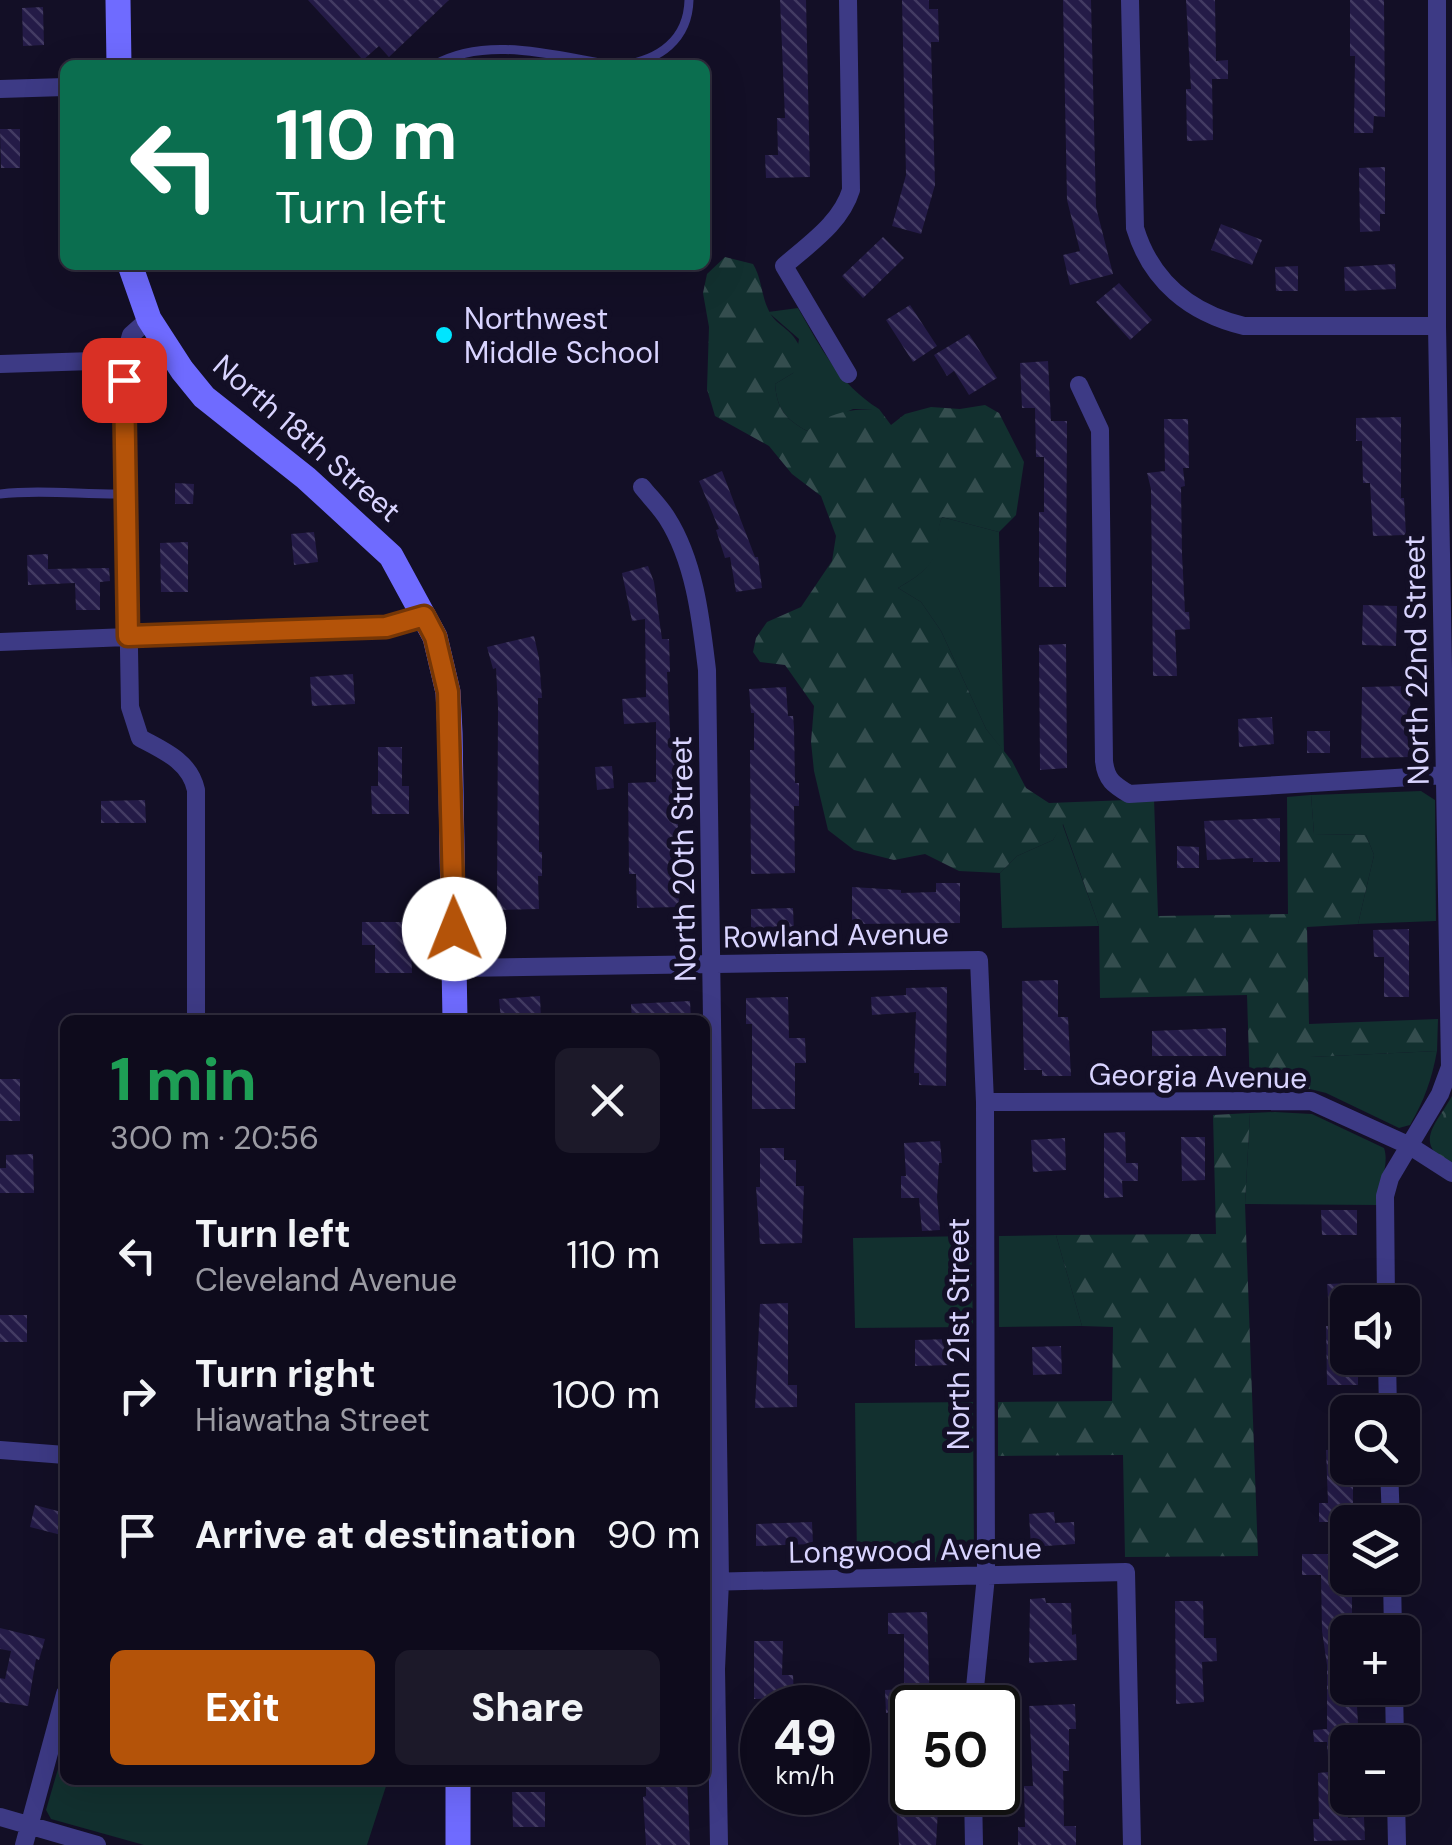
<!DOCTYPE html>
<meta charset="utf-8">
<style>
:root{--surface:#0e0b1c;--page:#1c1929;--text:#f1f3f6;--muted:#9b9ba3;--line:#2e2b3b;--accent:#b45309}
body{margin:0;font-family:"DM Sans",sans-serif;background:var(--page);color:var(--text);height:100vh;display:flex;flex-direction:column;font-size:38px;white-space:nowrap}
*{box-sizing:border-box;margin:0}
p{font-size:32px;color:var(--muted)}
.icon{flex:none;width:55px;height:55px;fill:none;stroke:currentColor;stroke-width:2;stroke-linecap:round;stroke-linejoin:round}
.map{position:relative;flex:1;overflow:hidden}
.details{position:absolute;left:60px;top:1015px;width:650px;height:770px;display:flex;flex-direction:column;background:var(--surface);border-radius:15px;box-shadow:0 10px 40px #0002,0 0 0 2px var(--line)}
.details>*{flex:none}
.banner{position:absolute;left:60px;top:60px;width:650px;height:210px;border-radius:15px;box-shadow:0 10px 40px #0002,0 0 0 2px var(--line);background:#0b6e4f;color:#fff;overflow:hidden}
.fabs{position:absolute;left:1330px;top:1285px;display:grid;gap:20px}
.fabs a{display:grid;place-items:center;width:90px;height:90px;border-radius:15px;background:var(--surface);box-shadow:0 10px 40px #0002,0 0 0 2px var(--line);font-size:50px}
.speed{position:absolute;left:740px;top:1685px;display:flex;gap:20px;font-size:50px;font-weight:700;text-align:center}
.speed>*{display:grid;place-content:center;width:130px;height:130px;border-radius:50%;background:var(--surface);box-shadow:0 10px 40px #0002,0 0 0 2px var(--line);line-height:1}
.speed small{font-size:25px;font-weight:400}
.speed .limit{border:5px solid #111;border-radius:15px;background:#fff;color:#111}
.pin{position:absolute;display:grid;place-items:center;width:85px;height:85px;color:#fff;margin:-42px;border-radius:20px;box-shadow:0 5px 15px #0006}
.me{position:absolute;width:110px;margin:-55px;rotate:359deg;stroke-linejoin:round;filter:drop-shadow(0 0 8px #0008)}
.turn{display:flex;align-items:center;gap:35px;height:210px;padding:0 50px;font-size:45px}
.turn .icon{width:130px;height:130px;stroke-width:2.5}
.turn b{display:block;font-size:70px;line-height:85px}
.round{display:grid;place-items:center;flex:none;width:105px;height:105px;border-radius:15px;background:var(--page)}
.headline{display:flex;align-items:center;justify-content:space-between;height:170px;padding:0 50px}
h1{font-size:60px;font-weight:800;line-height:75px;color:#1e9e55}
.button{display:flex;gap:20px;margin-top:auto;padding:20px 50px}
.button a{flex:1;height:115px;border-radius:15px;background:var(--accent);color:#fff;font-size:40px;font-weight:800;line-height:115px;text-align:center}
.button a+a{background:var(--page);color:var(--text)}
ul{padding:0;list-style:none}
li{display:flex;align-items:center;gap:30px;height:140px;padding:0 50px}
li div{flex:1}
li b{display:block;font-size:38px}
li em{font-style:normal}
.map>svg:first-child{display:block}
</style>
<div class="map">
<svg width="1452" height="1845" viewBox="0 0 1452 1845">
<defs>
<pattern id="forest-firs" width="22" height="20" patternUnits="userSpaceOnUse" patternTransform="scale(2.5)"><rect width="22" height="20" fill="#12302f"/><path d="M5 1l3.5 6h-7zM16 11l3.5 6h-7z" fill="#344d4e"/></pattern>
<pattern id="park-crowns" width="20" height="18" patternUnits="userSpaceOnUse" patternTransform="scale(2.5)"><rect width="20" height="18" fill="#12302f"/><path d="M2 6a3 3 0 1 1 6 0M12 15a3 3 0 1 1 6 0" fill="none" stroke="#344d4e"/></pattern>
<pattern id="building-back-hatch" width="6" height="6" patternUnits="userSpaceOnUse" patternTransform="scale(2.5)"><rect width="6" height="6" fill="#241b47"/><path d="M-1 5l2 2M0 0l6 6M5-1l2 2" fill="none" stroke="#433b63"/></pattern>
</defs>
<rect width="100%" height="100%" fill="#130f26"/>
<path fill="#12302f" d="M798 308C821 348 839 384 879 409H853L807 431C785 419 777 409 775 384L793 373 799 339 768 312Z
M942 517 999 532 1004 752 986 729 941 631 921 602 898 588C913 579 933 568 936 548 938 536 937 528 942 517Z
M1421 791 1435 800 1436 921 1358 924 1374 855 1366 835 1314 834 1311 795Z
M1062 823 1099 926 1002 928 1000 873 1017 856 1053 840Z
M1437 1051C1432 1079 1424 1101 1410 1125L1399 1128 1326 1093 1310 1089 1309 1057Z
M1275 1112 1312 1114 1384 1148C1390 1165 1378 1186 1378 1205L1245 1204 1250 1113Z
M1056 1235 1082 1326 999 1327V1236Z
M971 1236 973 1327 855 1328 853 1238Z
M973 1402 974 1554 967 1561 857 1564 855 1403Z
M65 1745V1780H388L367 1845H144L51 1819 46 1810Z"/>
<path fill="url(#forest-firs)" d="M725 257 753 264C762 279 761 294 768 309 777 330 795 325 804 359L793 373 775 384C777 409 785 419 807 431 830 412 849 409 879 409L891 425 905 414 931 407 960 409 985 405 999 413 1024 462 1016 515 999 532 942 517C937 529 939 539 936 552 931 569 913 579 898 588L921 602 941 631 986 729 1012 761 1026 788 1049 803 1154 799 1158 916 1288 914 1287 797 1311 795 1314 834 1366 835 1374 855 1358 924 1307 927 1309 1024 1438 1019 1437 1051 1310 1057V1089L1250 1090 1247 995 1100 998 1099 926 1063 824 1053 840 1017 856 1000 873 959 871 925 854 894 860 854 850 828 830 814 771 811 742 814 706 785 665 760 662 753 652 756 638 767 622 801 607 832 561 836 536 821 496 792 474 769 446 715 416 707 389 709 327 703 293 707 274Z
M1250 1113 1245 1204 1258 1556 1125 1557 1123 1455 998 1456V1402L1112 1401 1113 1327 1082 1326 1056 1235 1216 1234 1213 1115Z"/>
<path fill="url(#park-crowns)" d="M1452 1096V1167C1413 1142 1434 1128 1452 1096Z"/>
<path fill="url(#building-back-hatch)" d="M308 0H449L389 57 379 46 363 60Z
M780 0H806L810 177 766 178 765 155H778L777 118H785Z
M902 0H929V9H938L939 42H931L935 185 921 234 892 226 906 175Z
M1063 0H1091L1096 207 1113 274 1070 285 1063 255 1080 251 1067 200Z
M1186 0H1215L1216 61 1228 60V79H1212L1213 140 1187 141 1186 89H1191Z
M1350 0H1384L1385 117 1374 116 1373 133H1354L1355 56H1350Z
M43 7 44 45 23 46 22 8Z
M0 129H20V168H1Z
M1385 167V214H1380V231L1360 232 1359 168Z
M1221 224 1262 240 1252 265 1211 250Z
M883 237 904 258 863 298 842 276Z
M1395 264 1396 289 1345 291 1344 267Z
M1298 266V291H1276L1275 267Z
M1119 283 1152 320 1130 340 1096 302Z
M910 305 937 346 913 362 886 320Z
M969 334 997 378 969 395 954 371 947 376 934 355Z
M1048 361 1051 421H1067L1066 587H1039V512H1044V457H1036L1035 408H1022L1020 363Z
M1401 417V498H1404L1406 535 1373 536 1370 483H1363L1362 441H1356V418Z
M1164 419H1188L1189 468H1183L1185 486 1181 487 1182 554 1185 612H1189L1190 629 1175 630 1177 676H1153L1151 489 1147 473 1165 471Z
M722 471 755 557H758L762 588 736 592 730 557 725 558 716 530 719 529 699 481Z
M175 483 194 484 193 504H175Z
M314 532 318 562 294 565 291 534Z
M188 542V592H161L160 543Z
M48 554V569L109 568 110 581 100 582V610H76L75 583 28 585 27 555Z
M648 566 654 582 662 639H669L670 672H667L671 749H677L679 907 637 908 636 874H629L628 783 656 782V722L624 724 622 699 646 697 645 619 632 621 622 573Z
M1363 605 1397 606 1396 646 1362 645Z
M534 636 539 658 542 698H538L539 852H542V876H538L539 909 497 910 498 707 496 668 493 669 487 647Z
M1066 644 1067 768 1040 770 1039 645Z
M353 674 355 704 312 706 310 677Z
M1410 686 1411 757 1361 758 1362 687Z
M786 687 788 716H793L794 727 795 783H799V806H794L795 873 751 874 750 750H754V713H751L749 689Z
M1272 717 1274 744 1239 747 1238 719Z
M1307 731H1330V753H1307Z
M378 747H402V786H409V814H372L371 786H378Z
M612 766 614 788 597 790 595 767Z
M145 800 146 823H101V801Z
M1280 818V862H1253V858L1207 860 1204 821Z
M1177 846 1199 847V868H1177Z
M936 883H960V923L852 924V887L901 890V893L936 892Z
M793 908 794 932 751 933V909Z
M362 922H410L412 973H375V945H362Z
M1409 929V997H1384V957H1374L1373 930Z
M1058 980V1017H1068L1071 1076H1042V1070H1024L1022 981Z
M947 987 946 1086 919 1085V1073H914L916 1012 872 1015 871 997 906 995V988Z
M540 996 541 1020H501L499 999Z
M788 997 789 1038H805L806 1063H795V1109H752V1024H746V998Z
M690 1001 691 1020H632L631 1004Z
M1226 1028V1056H1152V1031Z
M0 1079H20V1121H0Z
M1125 1132 1126 1163H1138V1181H1122L1123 1197 1104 1198V1133Z
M1181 1137H1205V1180L1182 1181Z
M1065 1138 1066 1170 1033 1172 1031 1140Z
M940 1141 942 1163H939L937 1197 940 1230 922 1231 919 1198H901V1176H906L904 1143Z
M760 1148H784V1160H796V1186H804L802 1243 760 1244 756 1187H760Z
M33 1154 34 1193H0V1168H6V1155Z
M1321 1210H1357V1235H1322Z
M1352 1283 1354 1302H1348L1345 1312 1348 1362H1358V1385H1327L1326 1326H1330L1327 1284Z
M788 1303V1385H797V1407L755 1408 760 1304Z
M0 1315H27V1342H0Z
M951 1339 952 1365 915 1366V1340Z
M1061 1346 1062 1374 1033 1375 1032 1347Z
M1348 1449V1468H1353V1522H1319V1503H1328L1326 1450Z
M35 1505 65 1513V1536L30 1527Z
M1054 1512 1055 1523 1074 1522 1075 1544 1031 1547 1029 1514Z
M812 1522 813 1544 756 1546V1524Z
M1302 1554H1348V1596H1352V1627H1348V1688H1356L1359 1742H1348V1818L1364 1817 1365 1840 1314 1841 1313 1819H1319L1318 1773 1329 1772 1327 1742H1314L1313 1730 1327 1729V1665L1322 1631 1321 1575H1302Z
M1045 1598 1046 1603H1071L1072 1635 1076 1634 1077 1660 1029 1663 1030 1599Z
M1175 1601H1203L1204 1638H1216L1217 1661 1202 1662 1204 1702 1176 1704Z
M927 1612 930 1708H912V1778H900L898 1742H893L891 1712 886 1713 885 1690 904 1689V1634H888V1613Z
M0 1628 45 1639 39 1660 36 1659 28 1706 0 1702V1678L5 1679 11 1651 0 1649Z
M754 1641H783L782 1675H793L794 1698 754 1699Z
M1075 1704 1076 1729H1069V1771H1063L1064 1826H1076V1845H1018V1827H1025L1024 1786H1033L1029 1706Z
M646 1780H687L690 1845H646L643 1797 646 1796Z
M895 1791 939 1792 936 1845H899Z
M512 1792H545V1827H513Z"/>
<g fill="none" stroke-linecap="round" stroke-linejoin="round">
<path stroke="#3d3a85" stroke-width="9" d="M434 65C487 35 555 56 612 65
M623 65C659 60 688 40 689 0
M0 494C41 489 84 495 126 494"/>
<path stroke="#3d3a85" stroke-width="18" d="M848 0 851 190C841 223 809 244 784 266L848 374
M1130 0 1135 228C1151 281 1190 313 1244 326H1437
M0 89 65 87
M149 319 131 335 124 360 130 707 140 738C165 751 190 762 196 790V1020
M0 364 124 360
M1079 385 1100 430 1104 761C1106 780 1114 785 1129 794L1445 775
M642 487C650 497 660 507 667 518 695 562 701 620 707 670L720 1581 716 1669 719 1845
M0 642 386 627 424 615
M454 968 979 960 985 1102 986 1576 973 1708
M985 1102 1311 1101 1410 1146 1452 1173
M1386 1302 1385 1196 1390 1178 1440 1094 1450 1067 1437 326V0
M1387 1358 1388 1412
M0 1450 65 1455
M1389 1468 1391 1522
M1392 1578 1393 1632
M705 1582 1126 1572 1132 1845
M1394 1688 1395 1742
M973 1792 974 1845
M1396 1798 1397 1845
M0 1817 97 1845
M24 1845 65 1694"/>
<path stroke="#6f6bff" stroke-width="25" d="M118 0 119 65
M130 265 149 319 182 370 204 397 306 478 391 556 435 637 448 692 450 733 455 1020
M458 1780V1845"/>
</g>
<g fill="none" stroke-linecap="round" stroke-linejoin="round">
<defs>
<path id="route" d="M124 380 128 636 386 627 424 616 435 637 448 692 454 929"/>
</defs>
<use href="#route" stroke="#753606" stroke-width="25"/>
<use href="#route" stroke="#b45309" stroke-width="18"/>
</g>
<circle fill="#00e5ff" stroke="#130f26" stroke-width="4" cx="444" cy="335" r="10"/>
<g text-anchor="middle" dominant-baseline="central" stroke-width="10" stroke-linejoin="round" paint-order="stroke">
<g font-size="30" fill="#d9d4ff" stroke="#130f26" text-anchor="start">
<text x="464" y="318">Northwest<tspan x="464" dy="34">Middle School</tspan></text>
</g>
<g font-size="30" fill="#d9d4ff" stroke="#130f26">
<text transform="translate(307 438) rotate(41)">North 18th Street</text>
<text transform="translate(1416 660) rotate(-91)">North 22nd Street</text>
<text transform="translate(683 859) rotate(-91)">North 20th Street</text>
<text transform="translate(836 935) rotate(-1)">Rowland Avenue</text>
<text transform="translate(1198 1076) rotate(1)">Georgia Avenue</text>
<text transform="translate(958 1334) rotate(-90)">North 21st Street</text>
<text transform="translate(915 1550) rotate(-1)">Longwood Avenue</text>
</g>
</g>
</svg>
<div class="fabs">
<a><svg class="icon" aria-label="sound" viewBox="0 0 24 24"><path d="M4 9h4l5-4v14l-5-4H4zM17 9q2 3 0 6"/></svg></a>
<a><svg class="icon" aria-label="search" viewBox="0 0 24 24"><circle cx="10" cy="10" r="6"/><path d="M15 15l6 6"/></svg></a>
<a><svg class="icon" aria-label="layers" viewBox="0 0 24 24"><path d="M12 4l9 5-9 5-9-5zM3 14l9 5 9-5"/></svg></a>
<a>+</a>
<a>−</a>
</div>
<div class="speed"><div>49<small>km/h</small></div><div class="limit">50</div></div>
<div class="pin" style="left:124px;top:380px;background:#d93025"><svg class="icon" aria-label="arrive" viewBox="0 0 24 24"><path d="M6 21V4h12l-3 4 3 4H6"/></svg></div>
<svg class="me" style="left:454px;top:929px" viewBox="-20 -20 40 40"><circle r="19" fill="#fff"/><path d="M0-13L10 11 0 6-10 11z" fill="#b45309"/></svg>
<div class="banner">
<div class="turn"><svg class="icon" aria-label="left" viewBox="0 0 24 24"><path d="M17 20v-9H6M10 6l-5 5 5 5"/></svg><div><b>110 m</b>Turn left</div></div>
</div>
<section class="details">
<div class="headline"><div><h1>1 min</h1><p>300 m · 20:56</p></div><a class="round"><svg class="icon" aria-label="close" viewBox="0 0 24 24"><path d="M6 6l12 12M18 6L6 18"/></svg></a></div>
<ul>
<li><svg class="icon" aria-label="left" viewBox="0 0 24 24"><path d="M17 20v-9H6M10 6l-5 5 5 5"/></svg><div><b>Turn left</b><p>Cleveland Avenue</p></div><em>110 m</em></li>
<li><svg class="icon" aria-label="right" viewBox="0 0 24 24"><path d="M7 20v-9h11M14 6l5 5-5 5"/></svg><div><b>Turn right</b><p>Hiawatha Street</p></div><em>100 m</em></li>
<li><svg class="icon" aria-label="arrive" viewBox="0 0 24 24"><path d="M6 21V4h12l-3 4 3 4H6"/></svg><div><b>Arrive at destination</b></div><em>90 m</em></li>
</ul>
<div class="button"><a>Exit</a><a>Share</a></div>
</section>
</div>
